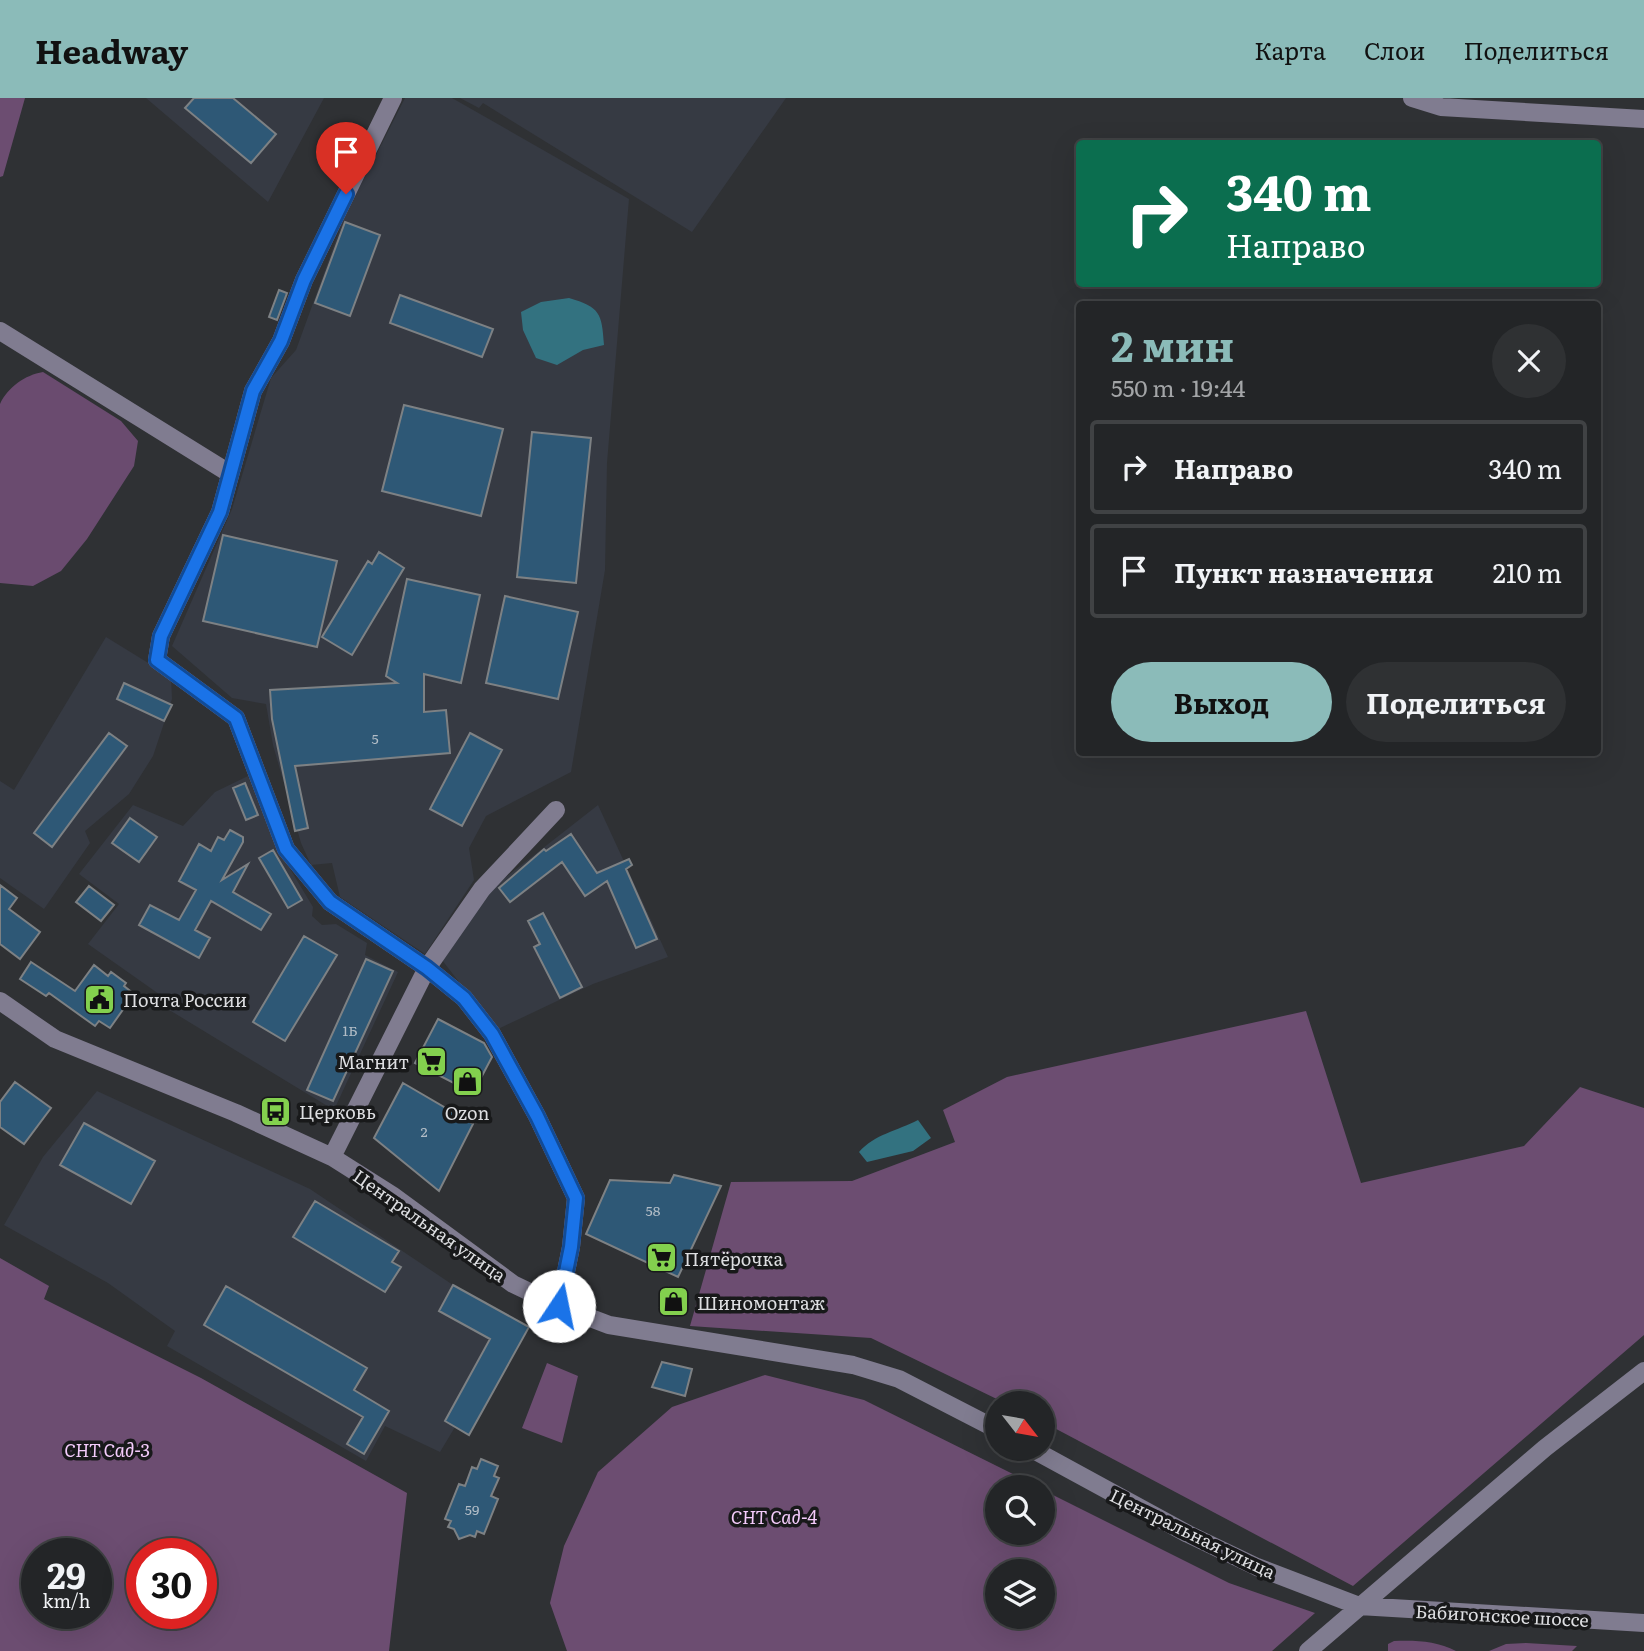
<!DOCTYPE html>
<html lang="ru">
<meta charset="utf-8">
<style>
:root{--surface:#232527;--page:#2f3133;--text:#f1f3f6;--muted:#a3a5a7;--line:#404244;--accent:#8bbbb9}
body{margin:0;font-family:Literata,serif;background:var(--page);color:var(--text);height:100vh;display:flex;flex-direction:column;font-size:26px;white-space:nowrap}
*{box-sizing:border-box;margin:0}
p{font-size:23px;color:var(--muted)}
.icon{flex:none;width:38px;height:38px;fill:none;stroke:currentColor;stroke-width:2;stroke-linecap:round;stroke-linejoin:round}
.map{position:relative;flex:1;overflow:hidden}
.details{position:absolute;left:1076px;top:203px;width:525px;height:455px;display:flex;flex-direction:column;background:var(--surface);border-radius:7px;box-shadow:0 7px 28px #0002,0 0 0 2px var(--line)}
.details>*{flex:none}
.hud{position:absolute;left:1076px;top:42px;width:525px;height:147px;border-radius:7px;box-shadow:0 7px 28px #0002,0 0 0 2px var(--line);background:#0b6e4f;color:#fff;overflow:hidden}
.needle{width:46px;rotate:121deg}
.tools{position:absolute;left:985px;top:1293px;display:grid;gap:14px}
.tools a{display:grid;place-items:center;width:70px;height:70px;border-radius:50%;background:var(--surface);box-shadow:0 7px 28px #0002,0 0 0 2px var(--line);font-size:35px}
.speed{position:absolute;left:21px;top:1440px;display:flex;gap:14px;font-size:35px;font-weight:700;text-align:center}
.speed>*{display:grid;place-content:center;width:91px;height:91px;border-radius:50%;background:var(--surface);box-shadow:0 7px 28px #0002,0 0 0 2px var(--line);line-height:1}
.speed small{font-size:18px;font-weight:400}
.speed .limit{border:10px solid #d22;background:#fff;color:#111}
.pin{position:absolute;display:grid;place-items:center;width:60px;height:60px;color:#fff;margin:-72px -30px;border-radius:50% 50% 50% 0;rotate:-45deg;box-shadow:0 0 7px #0007}
.pin .icon{rotate:45deg}
.me{position:absolute;width:77px;margin:-38px;rotate:11deg;stroke-linejoin:round;filter:drop-shadow(0 0 5px #0008)}
.turn{display:flex;align-items:center;gap:24px;height:147px;padding:0 35px;font-size:32px}
.turn .icon{width:91px;height:91px;stroke-width:2.5}
.turn b{display:block;font-size:49px;line-height:60px}
.round{display:grid;place-items:center;flex:none;width:74px;height:74px;border-radius:37px;background:var(--page)}
.overview{display:flex;align-items:center;justify-content:space-between;height:119px;padding:0 35px}
h1{font-size:42px;font-weight:700;line-height:52px;color:var(--accent)}
.primary-button{display:flex;gap:14px;margin-top:auto;padding:14px 35px}
.primary-button a{flex:1;height:80px;border-radius:42px;background:var(--accent);color:#111;font-size:28px;font-weight:700;line-height:80px;text-align:center}
.primary-button a+a{background:var(--page);color:var(--text)}
ul{padding:0;list-style:none}
li{display:flex;align-items:center;gap:21px;height:94px;margin:0 14px 10px;padding:0 21px;border:4px solid var(--line);border-radius:7px}
li div{flex:1}
li b{display:block;font-size:26px}
li em{font-style:normal}
header{display:flex;align-items:center;gap:42px;box-sizing:border-box;height:98px;padding:0 35px;background:var(--accent);color:#111}
header strong{font-size:33px}
nav{display:flex;gap:38px;margin-inline-start:auto;font-size:24px}
.map>svg:first-child{display:block}
</style>
<header>
<strong>Headway</strong>
<nav><a>Карта</a><a>Слои</a><a>Поделиться</a></nav>
</header>
<div class="map">
<svg width="1644" height="1553" viewBox="0 0 1644 1553">
<rect width="100%" height="100%" fill="#2f3134"/>
<path fill="#363a43" d="M146 0H324L268 104Z
M405 0H452L629 101 607 365 605 472 571 674 486 718 469 750 474 782 425 856 340 799 332 765 311 767 301 745 273 647 266 606 232 600 172 548 232 411 271 280 296 252 344 120Z
M460 0H786L692 134 483 5 479 10Z
M106 539 171 579 172 601 153 658 129 696 85 733 90 745 44 811 0 780V683L14 692Z
M248 678 274 744 313 809 312 818 322 827 336 826 367 845 365 857 398 874 334 1012 166 910V901L88 846 119 806 79 776 133 707 183 728 215 694Z
M598 707 668 859 593 886 496 932 442 862 492 790Z
M97 993 310 1091 453 1187 529 1229 469 1337 455 1329 440 1354 385 1328 366 1363 167 1248 175 1233 108 1185 4 1127 43 1059Z"/>
<path fill="#6c4d71" fill-rule="evenodd" d="M0 0H25L3 78 0 79Z
M1306 913 1361 1085 1524 1048 1580 989 1644 1010V1237L1353 1488 1043 1324V1306L1005 1305 871 1240 690 1228 731 1084 852 1083 955 1044 943 1012 1007 979Z
M0 1160 49 1188 44 1201 201 1280 407 1395 389 1553H0ZM37 1456H96V1516H37ZM142 1456H201V1516H142Z
M547 1265 578 1278 562 1345 522 1330Z
M765 1277 864 1302 1039 1389 998 1390V1435H1043V1392L1229 1485 1315 1515 1272 1553H567L550 1505 564 1448 598 1374 672 1309ZM998 1474H1043V1519H998Z
M1526 1545 1577 1548 1572 1553H1489L1506 1546Z"/>
<path fill="#6a4b6f" d="M43 274 121 323 138 343 134 368 87 441 61 473 33 488 0 485V306C8 289 25 277 43 274Z
M1394 1543C1415 1542 1437 1543 1456 1553H1388V1546Z"/>
<path fill="#337280" d="M569 200C600 209 602 215 604 247L583 252 557 267 536 260 523 232 521 214 541 204Z
M918 1022 931 1040 913 1053 867 1064 859 1054C875 1036 897 1033 918 1022Z"/>
<path fill="#2e5876" stroke="#7d8184" stroke-width="2" d="M194 0H233L276 36 251 65 185 10Z
M345 124 380 137 350 218 315 205Z
M279 192 287 195 277 222 269 219Z
M400 197 493 231 482 259 390 225Z
M404 307 503 331 481 418 382 393Z
M532 334 591 340 576 485 517 479Z
M223 437 337 463 317 549 203 523Z
M379 454 404 470 352 557 322 539 368 463 372 466Z
M407 481 480 497 461 585 424 576V614L446 612 450 655 295 668 308 730 295 733 272 621 270 592 397 585 386 578Z
M505 498 578 514 558 601 486 585Z
M124 585 172 607 164 623 117 601Z
M109 635 127 648 52 749 34 735Z
M470 635 502 652 462 728 430 711Z
M245 685 258 717 246 722 233 690Z
M130 720 157 739 139 764 112 745Z
M230 732 243 739V744L222 782 248 766 233 794 271 816 261 832 211 803 195 832 210 840 199 860 139 827 150 807 179 822 196 792 179 783 199 746 211 753 218 739 224 742Z
M571 736 597 775 629 761 632 767 626 771 657 841 636 850 607 783 585 798 562 764 510 804 499 790 544 751 546 753Z
M273 752 302 802 288 810 259 760Z
M0 787 17 800 9 811 40 834 20 861 0 846Z
M89 788 114 807 101 823 76 804Z
M543 815 582 889 560 900 534 849 540 846 528 823Z
M304 838 337 857 285 943 253 924Z
M366 861 393 873 333 1003 307 992Z
M31 864 75 893 94 867 108 878 111 874 126 885 124 888 134 896 110 930 99 923 95 928 49 895 46 898 20 881Z
M438 921 484 945 492 959 473 995 415 965Z
M15 984 51 1010 24 1046 0 1029V1004Z
M403 985 473 1026 439 1093 374 1040Z
M84 1025 155 1063 131 1106 60 1067Z
M674 1077 721 1088 678 1179 586 1136 610 1082 670 1085Z
M315 1103 399 1153 392 1164 401 1169 385 1194 293 1139Z
M453 1187 529 1229 469 1337 445 1323 490 1241 439 1213Z
M226 1188 367 1270 354 1292 389 1313 364 1356 347 1346 363 1319 204 1227Z
M669 1190 686 1197 677 1216 660 1209Z
M662 1264 692 1271 685 1298 652 1289Z
M481 1361 498 1368 494 1378 499 1380 491 1398 498 1401 484 1436 477 1433 475 1439 470 1437 459 1441 454 1431 448 1429 451 1423 445 1421 459 1386 465 1388 472 1369 477 1371Z"/>
<g fill="none" stroke-linecap="round" stroke-linejoin="round">
<path stroke="#807c90" stroke-width="18" d="M393 0 304 182 281 243 253 293 220 414 161 538 157 562 236 620 286 751 330 804 427 870 464 900 492 936 537 1018 576 1100 571 1149 559 1208
M1412 0 1441 9 1644 21
M0 233 229 375
M0 903 55 941 236 1015 332 1059 392 1097 513 1186 559 1208 609 1227 853 1267 899 1281 998 1332
M332 1059 427 870 482 791 556 712
M1032 1351 1188 1436 1257 1469 1359 1508 1644 1525
M1308 1553 1545 1350 1644 1273"/>
</g>
<g fill="none" stroke-linecap="round" stroke-linejoin="round">
<defs>
<path id="route" d="M346 96 304 182 281 243 253 293 220 414 161 538 157 562 236 620 286 751 330 804 427 870 464 900 492 936 537 1018 576 1100 571 1149 559 1208"/>
</defs>
<use href="#route" stroke="#114b97" stroke-width="18"/>
<use href="#route" stroke="#1a73e8" stroke-width="12"/>
</g>
<defs>
<symbol id="civic-square" viewBox="-11 -11 22 22"><rect x="-9" y="-9" width="18" height="18" rx="4" fill="#83d04e" stroke="#18191a"/><path d="M-.6-6.5H3V-4.5H.6V-3L4-1V1h2V6H-6V1h2V-1L-.6-3ZM-1.2 2.5V6h2.4V2.5Z" fill="#111"/></symbol>
<symbol id="supermarket-square" viewBox="-11 -11 22 22"><rect x="-9" y="-9" width="18" height="18" rx="4" fill="#83d04e" stroke="#18191a"/><path d="M-6-5.5h2.5l.6 2H6L4.5 2H-2.5L-4.4-4H-6ZM-1.5 3.2a1.3 1.3 0 1 0 .1 0ZM3 3.2a1.3 1.3 0 1 0 .1 0Z" fill="#111"/></symbol>
<symbol id="shop-square" viewBox="-11 -11 22 22"><rect x="-9" y="-9" width="18" height="18" rx="4" fill="#83d04e" stroke="#18191a"/><path d="M-5-2.5h2.3a2.7 3.5 0 0 1 5.4 0H5L5.5 6h-11ZM-1.5-2.5h3a1.5 2.3 0 0 0-3 0Z" fill="#111"/></symbol>
<symbol id="bus-square" viewBox="-11 -11 22 22"><rect x="-9" y="-9" width="18" height="18" rx="4" fill="#83d04e" stroke="#18191a"/><path d="M-5-6H5V4H4V6H2V4H-2V6H-4V4H-5ZM-3.5-4V0h7V-4ZM-3.5 1.2v1.5H-2V1.2ZM2 1.2v1.5H3.5V1.2Z" fill="#111"/></symbol>
</defs>
<g fill-rule="evenodd">
<use href="#civic-square" x="82" y="884" width="35" height="35"/>
<use href="#supermarket-square" x="414" y="946" width="35" height="35"/>
<use href="#shop-square" x="450" y="966" width="35" height="35"/>
<use href="#bus-square" x="258" y="996" width="35" height="35"/>
<use href="#supermarket-square" x="644" y="1142" width="35" height="35"/>
<use href="#shop-square" x="656" y="1186" width="35" height="35"/>
</g>
<g text-anchor="middle" dominant-baseline="central" stroke-width="7" stroke-linejoin="round" paint-order="stroke">
<g font-size="14" fill="#b1bcc6">
<text x="375" y="640">5</text>
<text x="350" y="932">1Б</text>
<text x="424" y="1033">2</text>
<text x="653" y="1112">58</text>
<text x="472" y="1411">59</text>
</g>
<g font-size="18" fill="#dddee1" stroke="#18191a" text-anchor="start">
<text x="123" y="901">Почта России</text>
<text x="409" y="963" text-anchor="end">Магнит</text>
<text x="299" y="1013">Церковь</text>
<text x="467" y="1014" text-anchor="middle">Ozon</text>
<text x="684" y="1160">Пятёрочка</text>
<text x="697" y="1204">Шиномонтаж</text>
</g>
<g font-size="18" fill="#dddee1" stroke="#18191a">
<text transform="translate(430 1127) rotate(35)">Центральная улица</text>
<text transform="translate(1193 1435) rotate(26)">Центральная улица</text>
<text transform="translate(1502 1517) rotate(3)">Бабигонское шоссе</text>
</g>
<g font-size="18" font-style="italic" fill="#f5ccfc" stroke="#18191a">
<text x="107" y="1351">СНТ Сад-3</text>
<text x="774" y="1418">СНТ Сад-4</text>
</g>
</g>
</svg>
<div class="tools">
<a><svg class="needle" viewBox="-14 -14 28 28"><path d="M0-13l5 13h-10z" fill="#e53935"/><path d="M0 13l5-13h-10z" fill="#a3a5a7"/></svg></a>
<a><svg class="icon" aria-label="search" viewBox="0 0 24 24"><circle cx="10" cy="10" r="6"/><path d="M15 15l6 6"/></svg></a>
<a><svg class="icon" aria-label="layers" viewBox="0 0 24 24"><path d="M12 4l9 5-9 5-9-5zM3 14l9 5 9-5"/></svg></a>
</div>
<div class="speed"><div>29<small>km/h</small></div><div class="limit">30</div></div>
<div class="pin" style="left:346px;top:96px;background:#d93025"><svg class="icon" aria-label="arrive" viewBox="0 0 24 24"><path d="M6 21V4h12l-3 4 3 4H6"/></svg></div>
<svg class="me" style="left:559px;top:1208px" viewBox="-20 -20 40 40"><circle r="19" fill="#fff"/><path d="M0-13L10 11 0 6-10 11z" fill="#1a73e8"/></svg>
<div class="hud">
<div class="turn"><svg class="icon" aria-label="right" viewBox="0 0 24 24"><path d="M7 20v-9h11M14 6l5 5-5 5"/></svg><div><b>340 m</b>Направо</div></div>
</div>
<section class="details">
<div class="overview"><div><h1>2 мин</h1><p>550 m · 19:44</p></div><a class="round"><svg class="icon" aria-label="close" viewBox="0 0 24 24"><path d="M6 6l12 12M18 6L6 18"/></svg></a></div>
<ul>
<li><svg class="icon" aria-label="right" viewBox="0 0 24 24"><path d="M7 20v-9h11M14 6l5 5-5 5"/></svg><div><b>Направо</b></div><em>340 m</em></li>
<li><svg class="icon" aria-label="arrive" viewBox="0 0 24 24"><path d="M6 21V4h12l-3 4 3 4H6"/></svg><div><b>Пункт назначения</b></div><em>210 m</em></li>
</ul>
<div class="primary-button"><a>Выход</a><a>Поделиться</a></div>
</section>
</div>
